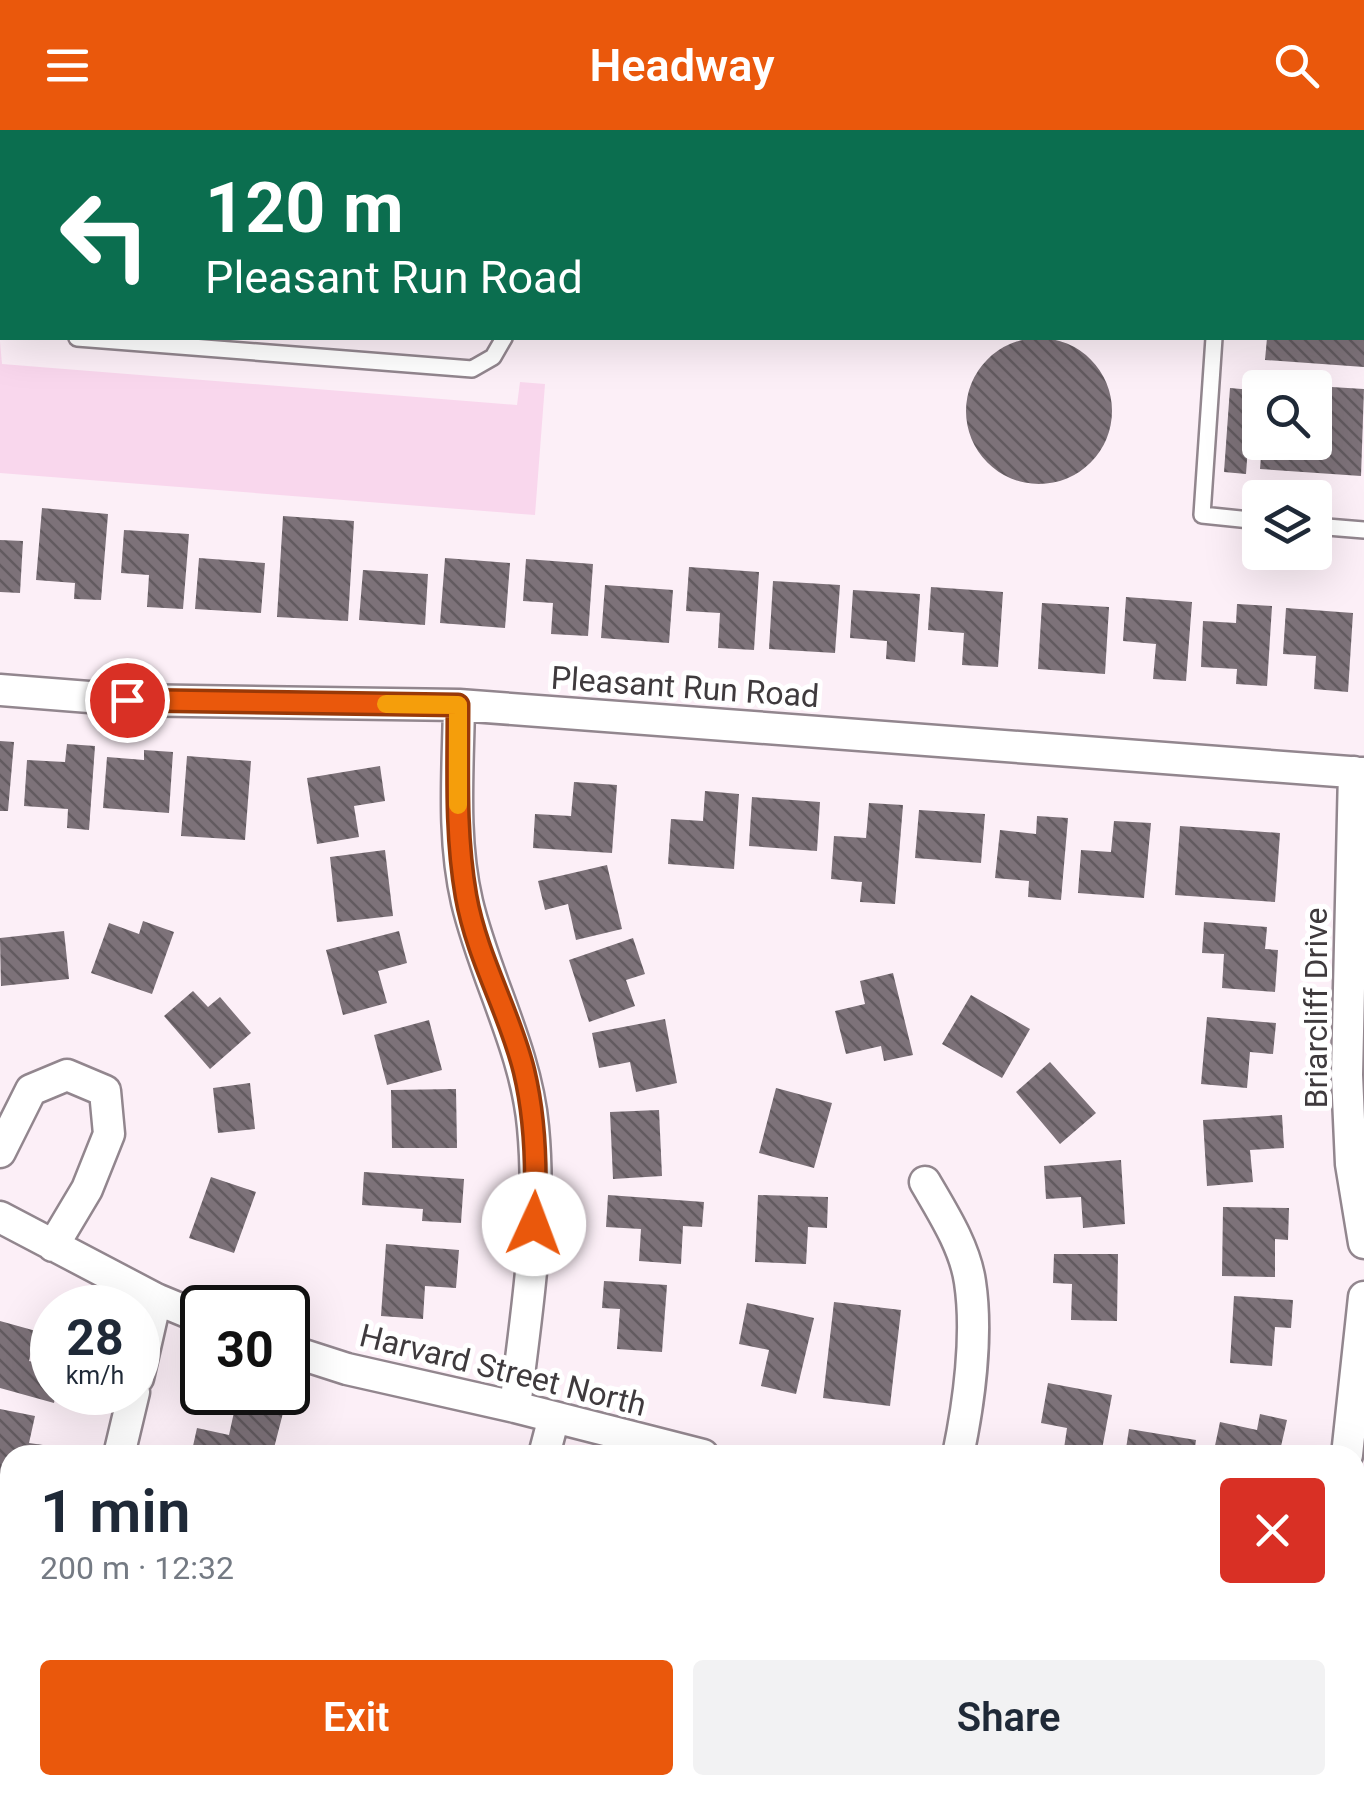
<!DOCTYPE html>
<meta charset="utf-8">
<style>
:root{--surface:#fff;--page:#f2f2f3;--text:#1f2937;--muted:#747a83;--accent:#ea580c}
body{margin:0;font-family:Roboto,sans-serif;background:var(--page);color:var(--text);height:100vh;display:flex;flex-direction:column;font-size:38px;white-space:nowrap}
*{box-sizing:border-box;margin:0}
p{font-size:32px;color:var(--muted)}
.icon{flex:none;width:55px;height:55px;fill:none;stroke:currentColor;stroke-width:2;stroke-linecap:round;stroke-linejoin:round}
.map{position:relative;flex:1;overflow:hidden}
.details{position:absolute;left:0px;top:1315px;width:1365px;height:350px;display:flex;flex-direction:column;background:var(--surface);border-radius:30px 30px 0 0;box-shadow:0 10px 40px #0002}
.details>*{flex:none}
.guide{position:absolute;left:0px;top:0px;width:1365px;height:210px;box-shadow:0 10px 40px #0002;background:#0b6e4f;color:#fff;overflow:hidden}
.controls{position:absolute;left:1242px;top:240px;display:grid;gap:20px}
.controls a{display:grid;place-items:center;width:90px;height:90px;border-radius:10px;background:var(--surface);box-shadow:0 10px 40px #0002;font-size:50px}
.speed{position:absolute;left:30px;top:1155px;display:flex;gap:20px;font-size:50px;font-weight:700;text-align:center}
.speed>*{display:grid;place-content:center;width:130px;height:130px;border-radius:50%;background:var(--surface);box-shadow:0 10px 40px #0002;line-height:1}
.speed small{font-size:25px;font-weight:400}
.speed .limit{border:5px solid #111;border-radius:15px;background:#fff;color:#111}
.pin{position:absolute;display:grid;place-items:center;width:85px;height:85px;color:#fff;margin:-42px;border:5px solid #fff;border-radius:50%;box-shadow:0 2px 10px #0007}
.me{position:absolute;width:110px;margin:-55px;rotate:2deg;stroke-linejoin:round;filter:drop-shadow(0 0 8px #0008)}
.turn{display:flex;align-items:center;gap:35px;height:210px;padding:0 40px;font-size:45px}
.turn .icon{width:130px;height:130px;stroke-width:2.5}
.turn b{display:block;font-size:70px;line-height:85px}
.round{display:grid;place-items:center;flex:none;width:105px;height:105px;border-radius:10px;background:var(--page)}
.headline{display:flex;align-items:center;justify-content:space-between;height:170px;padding:0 40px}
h1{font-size:60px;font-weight:600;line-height:75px}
.cta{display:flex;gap:20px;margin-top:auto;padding:20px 40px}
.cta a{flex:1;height:115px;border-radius:10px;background:var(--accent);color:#fff;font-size:40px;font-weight:600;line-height:115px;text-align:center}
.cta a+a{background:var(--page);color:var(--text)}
header{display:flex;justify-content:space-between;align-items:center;height:130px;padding:0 40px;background:var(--accent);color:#fff;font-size:45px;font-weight:600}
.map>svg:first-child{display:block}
</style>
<header><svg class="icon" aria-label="menu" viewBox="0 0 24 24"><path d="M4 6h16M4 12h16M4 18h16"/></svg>Headway<svg class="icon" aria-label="search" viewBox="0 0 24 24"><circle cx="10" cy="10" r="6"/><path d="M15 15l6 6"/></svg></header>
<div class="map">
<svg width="1364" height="1665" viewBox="0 0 1364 1665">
<defs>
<pattern id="building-back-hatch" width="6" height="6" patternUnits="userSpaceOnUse" patternTransform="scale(2.5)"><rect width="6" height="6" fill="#7d7279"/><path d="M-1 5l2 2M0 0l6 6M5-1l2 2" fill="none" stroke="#625a5f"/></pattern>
</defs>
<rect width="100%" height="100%" fill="#fceff7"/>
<path fill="#f9d7ed" d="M190 0H354L189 2Z
M0 211 2 234 517 275 520 252 545 254 535 385 0 343Z"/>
<path fill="url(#building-back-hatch)" d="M1267 208H1364V237L1265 230Z
M966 281a73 73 0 1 1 146 0a73 73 0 1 1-146 0Z
M1266 252 1300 255V258H1266Z
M1315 256 1364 259 1361 346 1260 339 1262 312H1315Z
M1230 258 1252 260 1246 344 1224 342Z
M42 378 108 384 101 470 74 469 75 453 36 450Z
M283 386 354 391 348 491 277 487Z
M124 400 189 404 183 479 147 477 149 445 121 443Z
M0 410 23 411 20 463 0 462Z
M199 428 265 433 261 483 195 479Z
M445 428 510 433 505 498 440 493Z
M526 429 593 434 588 506 551 504 553 473 523 471Z
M689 437 759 442 754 520 718 518 720 483 686 481Z
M363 440 428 444 425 495 359 490Z
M773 451 840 455 835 523 769 519Z
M605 455 673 460 669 513 601 508Z
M931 457 1003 462 998 537 962 535 964 503 928 500Z
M853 460 920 464 915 532 886 529 887 511 850 508Z
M1126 467 1192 472 1186 551 1153 549 1156 514 1123 511Z
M1042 473 1109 477 1105 544 1038 539Z
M1237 474 1272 476 1267 556 1236 554 1237 539 1201 537 1203 491 1236 493Z
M1286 478 1353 483 1348 562 1314 559 1316 526 1283 524Z
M0 611 14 612 8 681H0Z
M67 614 95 616 89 700 67 698 68 679 24 676 27 630 65 632Z
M144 620 173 622 169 683 103 678 107 627 144 630Z
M187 626 251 631 245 710 181 706Z
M380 636 385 671 354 676 359 707 317 714 307 648Z
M574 652 617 655 612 723 533 718 535 684 571 686Z
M705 661 739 664 734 739 668 734 671 689 703 691Z
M752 667 820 672 817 721 749 716Z
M869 673 903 675 895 774 860 772 862 752 831 749 834 706 866 708Z
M919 680 985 684 981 733 915 728Z
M1037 686 1068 688 1061 770 1028 767 1029 751 995 748 1000 700 1036 704Z
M1114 691 1151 693 1144 768 1078 763 1081 720 1111 722Z
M1180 696 1280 703 1275 772 1175 765Z
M385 720 393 786 337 792 330 727Z
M607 735 622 799 576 810 568 774 545 780 538 751Z
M143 791 174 802 152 864 91 843 109 793 139 804Z
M1204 792 1267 797 1265 819 1278 820 1275 862 1222 858 1224 824 1202 823Z
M64 801 69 849 1 856 0 808Z
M399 801 407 833 378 841 387 873 343 885 326 820Z
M633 808 645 844 626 850 635 876 589 892 569 830Z
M893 843 913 925 884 931 881 916 846 924 835 881 865 874 860 851Z
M193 861 208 877 220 867 251 903 210 939 164 886Z
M971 865 1030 899 1002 948 942 914Z
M1207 887 1276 893 1273 924 1250 922 1247 958 1201 954Z
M665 889 677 953 636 962 630 932 599 938 592 903Z
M429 890 442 940 387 955 374 905Z
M1050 932 1096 983 1060 1014 1016 962Z
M250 953 255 999 218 1003 213 958Z
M776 958 832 973 814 1038 759 1023Z
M456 959 457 1018H392L391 960Z
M659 980 662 1046 613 1049 610 982Z
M1282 985 1284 1018 1250 1020 1253 1052 1207 1056 1203 990Z
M1121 1030 1125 1094 1083 1098 1081 1067 1046 1069 1044 1036Z
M364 1042 464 1049 461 1093 422 1091 423 1079 362 1075Z
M211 1047 256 1062 234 1123 189 1108Z
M608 1065 704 1072 702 1097 683 1096 681 1134 639 1131 641 1099 606 1097Z
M758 1065 828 1067 827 1098 808 1097 806 1134 755 1132Z
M1223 1077 1289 1078 1288 1110 1275 1109V1147L1222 1146Z
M386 1114 459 1120 456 1158 425 1156 423 1189 381 1186Z
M1054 1124H1118L1117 1191 1071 1190 1072 1154 1053 1153Z
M604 1151 667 1155 662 1222 617 1219 620 1179 602 1178Z
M1234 1166 1293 1170 1291 1198 1275 1197 1272 1236 1230 1233Z
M834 1172 901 1180 890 1276 823 1268Z
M747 1173 814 1188 796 1264 761 1256 769 1220 739 1214Z
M0 1191 36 1201 29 1231 52 1238V1262H56L54 1273 0 1258Z
M1048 1253 1112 1265 1101 1325H1063L1067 1298 1041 1293Z
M236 1273 283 1283 274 1318 290 1321 289 1325H191L197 1298 229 1305Z
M0 1279 35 1286 29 1313 43 1315 41 1325H10V1351L0 1349Z
M1260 1284 1287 1290 1279 1325H1213L1220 1292 1257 1300Z
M1129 1299 1196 1310 1194 1325H1125Z
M0 1362 10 1364V1401L0 1399Z
M0 1450 8 1451 4 1479 0 1478Z
M1355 1569 1364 1571V1640L1355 1638Z
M125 1655H180L179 1665 124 1659Z
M296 1655H395L394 1665H295Z
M569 1655H606V1660L569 1658Z
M749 1655H800L798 1665H748Z
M956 1655H1009L1007 1665H953Z
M1118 1656 1174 1663V1665H1117Z"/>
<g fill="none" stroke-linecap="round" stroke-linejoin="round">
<defs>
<path id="service" d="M626 0 627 2
M32 2V0
M521 2V0
M1105 2V0
M1229 2V0
M77 208 472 239 493 227 504 208
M1214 208 1202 385 1260 391
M1315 396 1364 400"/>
<path id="minor" d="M0 560 127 570 459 575 1364 643
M459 575C458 640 452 708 467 772 485 848 526 919 533 997 542 1090 526 1185 515 1277
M1354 642 1347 945 1351 1034 1364 1113
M0 1022 31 960 67 945 105 961 109 1004 87 1059 53 1116
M925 1052C943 1083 965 1117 970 1152 978 1205 969 1273 958 1325
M0 1087 156 1169 202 1188
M288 1220 347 1239 515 1277 703 1325
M138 1248 156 1169
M119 1325 134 1262
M544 1325 554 1287
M1347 1325 1364 1167
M1355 1492 1364 1493
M44 1665 45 1655
M462 1665 464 1655
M875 1665 876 1655
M1266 1665 1269 1655"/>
</defs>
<use href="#service" stroke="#92868e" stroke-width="20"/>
<use href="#minor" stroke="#92868e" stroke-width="35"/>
<use href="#service" stroke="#fff" stroke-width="15"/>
<use href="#minor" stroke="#fff" stroke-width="30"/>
</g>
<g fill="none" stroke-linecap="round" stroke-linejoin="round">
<defs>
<path id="route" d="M127 570 458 575C458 639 455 703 466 766 477 828 510 883 524 941 536 991 537 1043 534 1094"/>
</defs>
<use href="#route" stroke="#983908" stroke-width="25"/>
<use href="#route" stroke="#ea580c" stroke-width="18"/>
<path stroke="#f59e0b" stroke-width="18" d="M386 574 458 575V675"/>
</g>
<g text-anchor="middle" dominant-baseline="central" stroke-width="10" stroke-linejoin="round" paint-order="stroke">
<g font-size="32" fill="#3f3a3d" stroke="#fff">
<text transform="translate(685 557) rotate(4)">Pleasant Run Road</text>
<text transform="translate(1316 878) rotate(-90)">Briarcliff Drive</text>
<text transform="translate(503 1240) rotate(14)">Harvard Street North</text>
</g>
</g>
</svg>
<div class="controls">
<a><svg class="icon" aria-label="search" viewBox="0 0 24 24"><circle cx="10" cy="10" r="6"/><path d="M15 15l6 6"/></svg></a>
<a><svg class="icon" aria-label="layers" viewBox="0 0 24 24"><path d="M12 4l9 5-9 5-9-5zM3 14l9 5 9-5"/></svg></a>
</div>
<div class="speed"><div>28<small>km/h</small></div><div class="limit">30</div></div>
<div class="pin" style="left:127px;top:570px;background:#d93025"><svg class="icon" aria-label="arrive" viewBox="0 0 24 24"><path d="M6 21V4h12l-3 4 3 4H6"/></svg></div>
<svg class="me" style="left:534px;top:1094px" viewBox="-20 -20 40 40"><circle r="19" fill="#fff"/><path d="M0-13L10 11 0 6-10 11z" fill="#ea580c"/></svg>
<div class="guide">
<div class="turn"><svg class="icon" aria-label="left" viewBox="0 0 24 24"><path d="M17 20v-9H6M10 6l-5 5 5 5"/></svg><div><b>120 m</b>Pleasant Run Road</div></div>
</div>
<section class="details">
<div class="headline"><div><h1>1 min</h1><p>200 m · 12:32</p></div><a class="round" style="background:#d93025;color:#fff"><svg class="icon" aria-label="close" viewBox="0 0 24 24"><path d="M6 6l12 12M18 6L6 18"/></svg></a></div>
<div class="cta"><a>Exit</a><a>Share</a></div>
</section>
</div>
